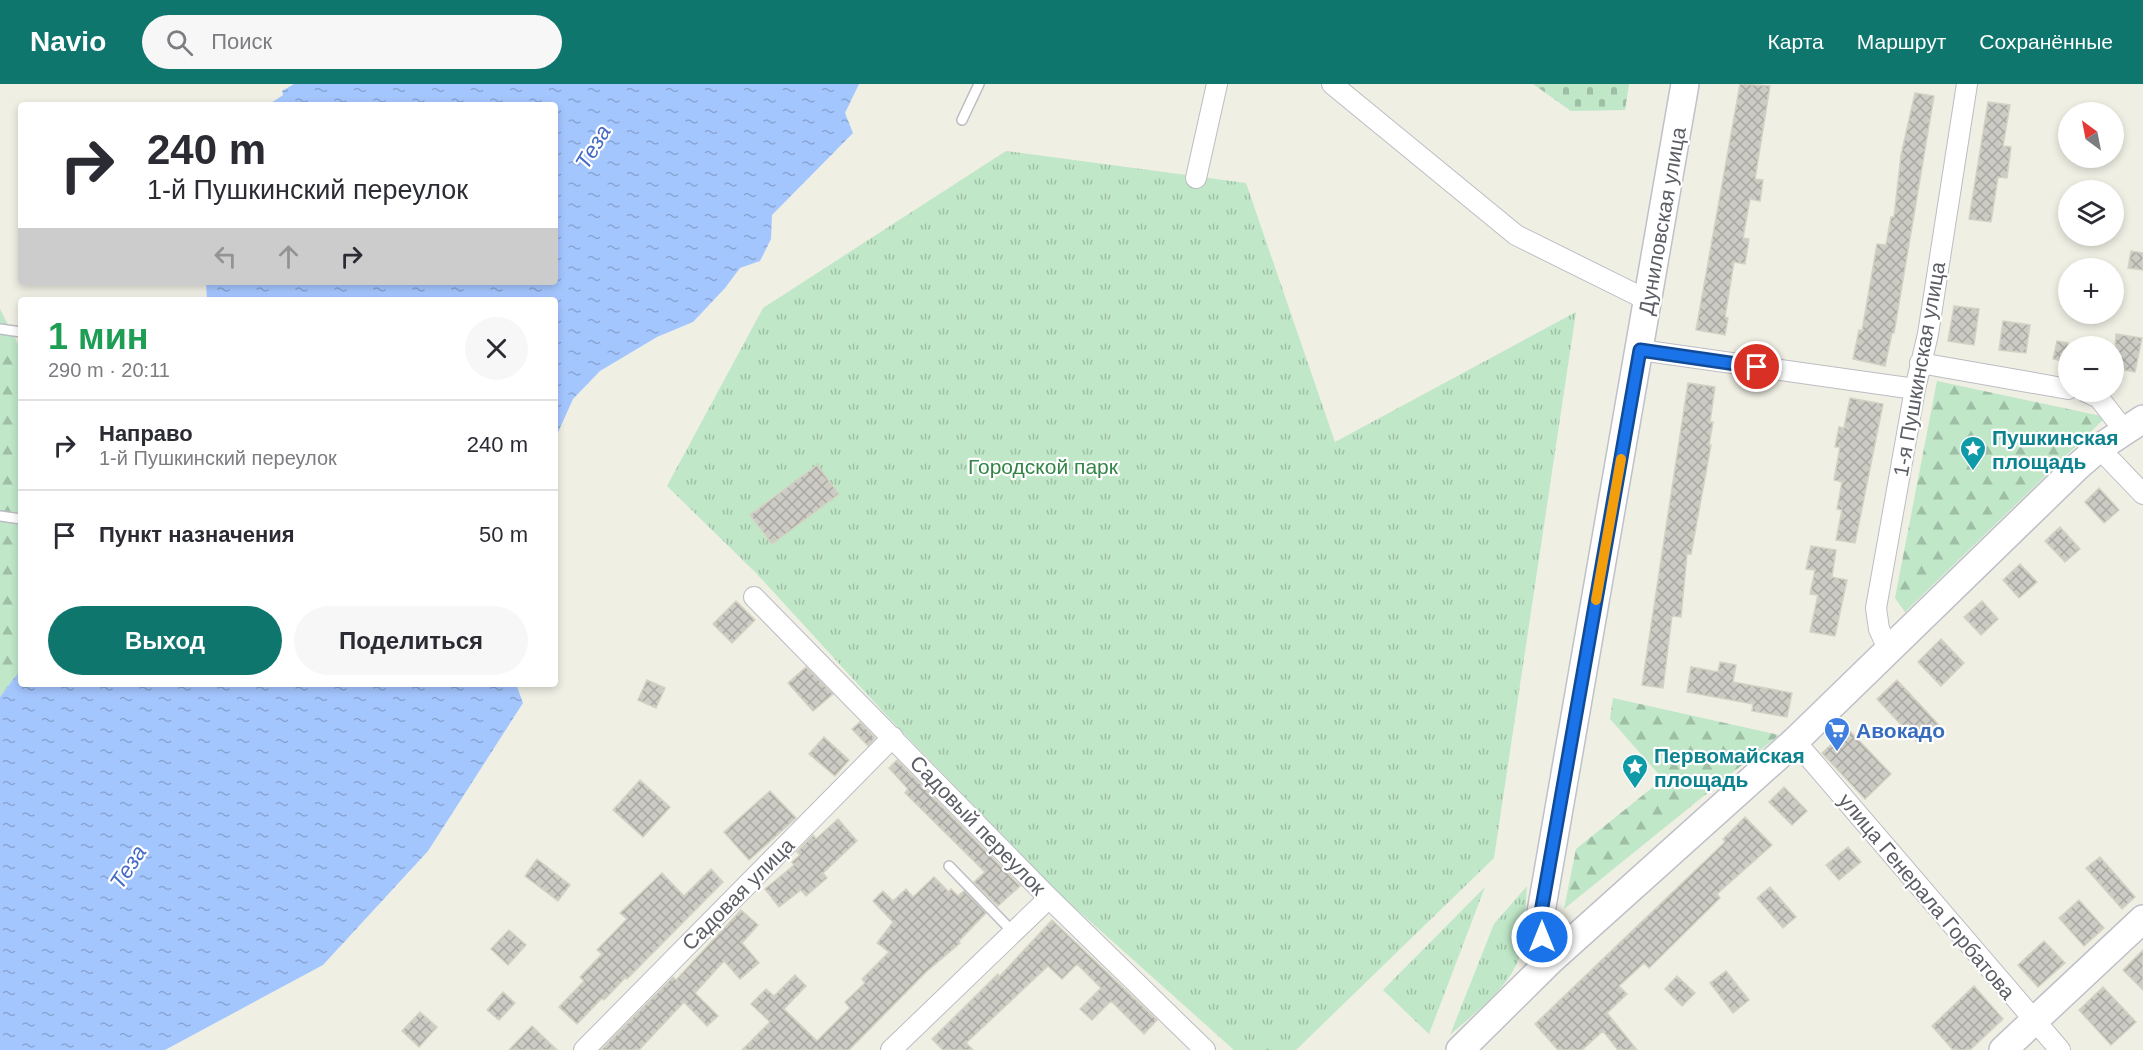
<!DOCTYPE html>
<html lang="ru">
<meta charset="utf-8">
<style>
:root{--surface:#fff;--page:#f7f7f7;--text:#2b2b33;--muted:#7c7c81;--line:#e1e1e2;--accent:#0f766e}
body{margin:0;font-family:Arial,sans-serif;background:var(--page);color:var(--text);height:100vh;display:flex;flex-direction:column;font-size:22px;white-space:nowrap}
*{box-sizing:border-box;margin:0}
p{font-size:20px;color:var(--muted)}
.icon{flex:none;width:33px;height:33px;fill:none;stroke:currentColor;stroke-width:2;stroke-linecap:round;stroke-linejoin:round}
.map{position:relative;flex:1;overflow:hidden}
.sheet{position:absolute;left:18px;top:213px;width:540px;height:390px;display:flex;flex-direction:column;background:var(--surface);border-radius:6px;box-shadow:0 3px 9px #0003}
.sheet>*{flex:none}
.hud{position:absolute;left:18px;top:18px;width:540px;height:183px;border-radius:6px;box-shadow:0 3px 9px #0003;background:#fff;color:var(--text);overflow:hidden}
.needle{width:39px;rotate:328deg}
.controls{position:absolute;left:2058px;top:18px;display:grid;gap:12px}
.controls a{display:grid;place-items:center;width:66px;height:66px;border-radius:50%;background:var(--surface);box-shadow:0 3px 9px #0003;font-size:30px}
.pin{position:absolute;display:grid;place-items:center;width:51px;height:51px;color:#fff;margin:-26px;border:3px solid #fff;border-radius:50%;box-shadow:0 2px 6px #0007}
.me{position:absolute;width:66px;margin:-33px;rotate:0deg;stroke-linejoin:round;filter:drop-shadow(0 0 4px #0008)}
.turn{display:flex;align-items:center;gap:21px;height:126px;padding:0 30px;font-size:27px}
.turn .icon{width:78px;height:78px;stroke-width:2.5}
.turn b{display:block;font-size:42px;line-height:51px}
.lanes{display:flex;align-items:center;height:57px;padding:0 30px;background:#0003;justify-content:center;gap:30px;direction:ltr}
.lanes .off{opacity:.35}
.round{display:grid;place-items:center;flex:none;width:63px;height:63px;border-radius:32px;background:var(--page)}
.headline{display:flex;align-items:center;justify-content:space-between;height:102px;padding:0 30px}
h1{font-size:36px;font-weight:700;line-height:45px;color:#1e9e55}
.primary-button{display:flex;gap:12px;margin-top:auto;padding:12px 30px}
.primary-button a{flex:1;height:69px;border-radius:36px;background:var(--accent);color:#fff;font-size:24px;font-weight:700;line-height:69px;text-align:center}
.primary-button a+a{background:var(--page);color:var(--text)}
ul{padding:0;list-style:none}
li{display:flex;align-items:center;gap:18px;height:90px;padding:0 30px;border-top:2px solid var(--line)}
li div{flex:1}
li b{display:block;font-size:22px}
li em{font-style:normal}
header{display:flex;align-items:center;gap:36px;box-sizing:border-box;height:84px;padding:0 30px;background:var(--accent);color:#fff}
header strong{font-size:28px}
nav{display:flex;gap:33px;margin-inline-start:auto;font-size:21px}
.search{width:420px;height:54px;background:var(--page);display:flex;align-items:center;gap:15px;box-sizing:border-box;padding:0 21px;border-radius:33px;color:var(--muted);font-size:22px}
.map>svg:first-child{display:block}
</style>
<header>
<strong>Navio</strong>
<div class="search"><svg class="icon" aria-label="search" viewBox="0 0 24 24"><circle cx="10" cy="10" r="6"/><path d="M15 15l6 6"/></svg>Поиск</div>
<nav><a>Карта</a><a>Маршрут</a><a>Сохранённые</a></nav>
</header>
<div class="map">
<svg width="2143" height="966" viewBox="0 0 2143 966">
<defs>
<pattern id="grass-tufts" width="24" height="20" patternUnits="userSpaceOnUse" patternTransform="scale(1.5)"><rect width="24" height="20" fill="#c0e7c8"/><path d="M3 7l-1-3M5 7V3M7 7l1-3M15 17l-1-3M17 17v-4M19 17l1-3" fill="none" stroke="#9fbea6"/></pattern>
<pattern id="forest-firs" width="22" height="20" patternUnits="userSpaceOnUse" patternTransform="scale(1.5)"><rect width="22" height="20" fill="#c0e7c8"/><path d="M5 1l3.5 6h-7zM16 11l3.5 6h-7z" fill="#9fbea6"/></pattern>
<pattern id="cemetery-stones" width="16" height="16" patternUnits="userSpaceOnUse" patternTransform="scale(1.5)"><rect width="16" height="16" fill="#c0e7c8"/><path d="M2 7V4a2 2 0 0 1 4 0v3zM10 15v-3a2 2 0 0 1 4 0v3z" fill="#9fbea6"/></pattern>
<pattern id="water-ripples" width="26" height="14" patternUnits="userSpaceOnUse" patternTransform="scale(1.5)"><rect width="26" height="14" fill="#a4c6ff"/><path d="M2 4q2-2 4 0t4 0M15 11q2-2 4 0t4 0" fill="none" stroke="#89a4d2"/></pattern>
<pattern id="building-cross-hatch" width="8" height="8" patternUnits="userSpaceOnUse" patternTransform="scale(1.5)"><rect width="8" height="8" fill="#cccbc4"/><path d="M0 0l8 8M0 8l8-8" fill="none" stroke="#a9a8a3"/></pattern>
</defs>
<rect width="100%" height="100%" fill="#efefe4"/>
<path fill="url(#grass-tufts)" d="M1006 67 1246 99 1335 358 1576 228 1494 774 1296 966H1234L1054 805 888 633 757 490 667 402 763 224Z
M1527 802C1525 822 1526 843 1522 863 1515 901 1476 927 1450 951L1494 840Z
M1485 803 1429 950 1383 906Z"/>
<path fill="url(#forest-firs)" d="M0 225 21 266V585L0 613Z
M1937 297 2106 333 1905 528 1895 514Z
M1613 614 1779 651 1564 825 1576 765 1663 695 1610 635Z"/>
<path fill="url(#cemetery-stones)" d="M1533 0H1629L1625 26 1571 27Z"/>
<path fill="url(#water-ripples)" d="M294 0H859L845 29 853 49 772 131 771 155 760 177 740 184 725 204 693 238 657 253 600 287 573 315 555 355V216H207L206 198H555V21H268L283 11 282 7Z
M21 585V600H516L523 619 428 767 323 881 165 966H0V613Z"/>
<path fill="url(#building-cross-hatch)" stroke="#d4d2c3" stroke-width="1.5" d="M1740 0 1770 2 1755 95 1763 96 1760 117 1750 115 1743 154 1749 155 1745 180 1734 178 1725 233 1728 234 1725 251 1696 246Z
M1915 9 1934 12 1894 249H1892L1885 282 1853 275 1859 246 1862 247 1877 160 1886 161 1891 133H1894L1901 71Z
M1988 18 2010 21 2003 62 2011 63 2007 94 1998 93 1991 138 1969 135Z
M2131 167 2143 169V186L2128 184Z
M1954 222 1979 225 1974 261 1948 257Z
M2003 237 2030 241 2026 269 1999 266Z
M2116 250 2142 254 2135 288 2114 284Z
M2057 257 2068 259V278L2053 275Z
M1688 299 1715 303 1710 338H1713L1709 361H1711L1691 470H1687L1681 533 1672 532 1663 604 1642 601Z
M1850 314 1883 320 1855 459 1836 456 1842 426 1837 425 1842 398 1834 396 1840 363H1835L1839 343 1844 344Z
M817 381 839 410 772 460 750 431Z
M2099 404 2119 426 2104 439 2085 418Z
M2060 443 2080 465 2065 478 2045 457Z
M1811 462 1836 466 1832 493 1847 496 1835 552 1810 548 1818 511 1810 510 1815 486 1806 485Z
M2020 480 2037 498 2019 514 2003 496Z
M736 517 755 536 732 559 713 540Z
M1982 517 1998 535 1981 551 1964 533Z
M1941 555 1964 579 1941 602 1918 578Z
M1720 578 1736 581 1733 598 1792 609 1787 633 1752 627 1753 620 1687 608 1691 583 1718 588Z
M806 583 833 610 813 627 788 599Z
M647 596 665 604 656 624 638 616Z
M1897 596 1938 640 1918 659 1877 615Z
M860 638 875 654 868 662 852 645Z
M1848 645 1891 690 1865 715 1822 669Z
M824 653 849 676 835 692 809 670Z
M897 676 1020 802 998 822 974 798 985 788 905 709 908 705 889 684Z
M640 696 670 723 643 753 613 726Z
M1784 703 1807 727 1792 741 1769 718Z
M770 707 796 734 749 776 724 748Z
M1745 733 1772 761 1717 810 1720 814 1649 884 1644 879 1619 902 1627 910 1607 929 1637 966H1618L1603 947 1582 966H1558L1535 940 1725 758 1723 755Z
M838 735 857 757 823 789 827 794 806 812 801 806 779 823 765 805 794 781 792 778 800 771 797 768 813 751 816 755Z
M1848 763 1861 778 1839 796 1826 781Z
M2100 773 2135 813 2122 825 2086 784Z
M537 775 570 801 558 817 525 792Z
M711 785 723 798 627 895 626 893 604 916 602 914 577 940 559 923 584 897 580 893 602 870 597 866 627 835 620 829 662 789 684 812Z
M934 793 949 808 951 805 958 812 964 807 986 829 959 857 960 859 926 888 849 966H742L770 938 751 920 766 905 774 912 795 891 806 902 784 925 817 957 850 924 845 918 865 899 862 895 889 868 877 859 893 838 873 817 883 807 893 817 906 805 913 813Z
M1770 803 1796 833 1783 844 1757 814Z
M2079 816 2104 844 2084 862 2059 834Z
M741 826 758 841 742 859 759 879 740 895 724 877 695 909 718 932 707 942 684 918 639 966H601L673 893 676 896Z
M1052 836 1157 936 1144 950 1111 917 1092 936 1080 925 1101 904 1077 880 1062 895 1048 882 966 959 973 966H943L932 955 998 890 999 893Z
M509 846 526 861 508 881 491 865Z
M2044 857 2065 879 2038 903 2018 881Z
M2143 866V906L2123 886Z
M1726 887 1749 916 1733 929 1710 899Z
M1677 892 1695 909 1682 922 1665 905Z
M1974 902 2003 935 1970 966H1953L1932 942Z
M2103 903 2136 938 2111 961 2079 926Z
M503 908 515 919 499 936 487 926Z
M420 928 437 943 419 963 402 947Z
M532 942 557 966H509Z"/>
<g fill="none" stroke-linecap="round" stroke-linejoin="round">
<defs>
<path id="lane" d="M962 36 979 0
M0 245 21 248
M0 432 21 435
M949 782 1013 848"/>
<path id="street" d="M1332 0 1516 151 1649 217
M1196 94 1217 0
M1640 266 1915 305
M1920 279 2068 305
M2086 308 2099 314 2124 346
M2099 364 2143 410
M754 513 1049 814 1205 966
M1889 567 1879 545 1876 524 1915 305 1928 250 1967 0
M1795 657 2060 966
M584 966 893 653
M891 966 1049 814"/>
<path id="secondary" d="M1551 876 1542 853 1540 834 1685 0
M1460 966 1551 876 1795 657 2077 383 2099 364 2143 335
M2003 966 2143 835"/>
</defs>
<use href="#lane" stroke="#bcbdc3" stroke-width="12"/>
<use href="#street" stroke="#bcbdc3" stroke-width="22"/>
<use href="#secondary" stroke="#bfc0c8" stroke-width="30"/>
<use href="#lane" stroke="#fff" stroke-width="9"/>
<use href="#street" stroke="#fff" stroke-width="20"/>
<use href="#secondary" stroke="#fff" stroke-width="27"/>
</g>
<g fill="none" stroke-linecap="round" stroke-linejoin="round">
<defs>
<path id="route" d="M1542 853 1540 834 1640 266 1757 283"/>
</defs>
<use href="#route" stroke="#114b97" stroke-width="15"/>
<use href="#route" stroke="#1a73e8" stroke-width="10"/>
<path stroke="#f59e0b" stroke-width="10" d="M1596 516 1621 375"/>
</g>
<defs>
<symbol id="sight-pin" viewBox="-11 -11 22 30"><path d="M0 17L-7.5 6A9.5 9.5 0 1 1 7.5 6Z" fill="#0f9aa8" stroke="#fff"/><path d="M0-6L1.8-2.2L6-1.7L2.9 1.2L3.7 5.4L0 3.3L-3.7 5.4L-2.9 1.2L-6-1.7L-1.8-2.2Z" fill="#fff"/></symbol>
<symbol id="supermarket-pin" viewBox="-11 -11 22 30"><path d="M0 17L-7.5 6A9.5 9.5 0 1 1 7.5 6Z" fill="#3f7fe0" stroke="#fff"/><path d="M-6-5.5h2.5l.6 2H6L4.5 2H-2.5L-4.4-4H-6ZM-1.5 3.2a1.3 1.3 0 1 0 .1 0ZM3 3.2a1.3 1.3 0 1 0 .1 0Z" fill="#fff"/></symbol>
</defs>
<g fill-rule="evenodd">
<use href="#sight-pin" x="1958" y="350" width="30" height="40"/>
<use href="#supermarket-pin" x="1822" y="631" width="30" height="40"/>
<use href="#sight-pin" x="1620" y="668" width="30" height="40"/>
</g>
<g text-anchor="middle" dominant-baseline="central" stroke-width="4.5" stroke-linejoin="round" paint-order="stroke">
<g font-size="21" fill="#5c5e65" stroke="#fff">
<text transform="translate(1662 137) rotate(-80)">Дуниловская улица</text>
<text transform="translate(1919 285) rotate(-80)">1-я Пушкинская улица</text>
<text transform="translate(978 741) rotate(46)">Садовый переулок</text>
<text transform="translate(738 810) rotate(-45)">Садовая улица</text>
<text transform="translate(1927 812) rotate(50)">улица Генерала Горбатова</text>
</g>
<g font-size="21" font-weight="bold" fill="#0d838f" stroke="#fff" text-anchor="start">
<text x="1992" y="353">Пушкинская<tspan x="1992" dy="24">площадь</tspan></text>
<text x="1654" y="671">Первомайская<tspan x="1654" dy="24">площадь</tspan></text>
</g>
<g font-size="21" fill="#338547" stroke="#fff">
<text x="1043" y="382">Городской парк</text>
</g>
<g font-size="21" font-weight="bold" fill="#366cbe" stroke="#fff" text-anchor="start">
<text x="1856" y="646">Авокадо</text>
</g>
<g font-size="22" font-style="italic" fill="#446ac6" stroke="#fff">
<text transform="translate(593 63) rotate(-59)">Теза</text>
<text transform="translate(128 783) rotate(-57)">Теза</text>
</g>
</g>
</svg>
<div class="controls">
<a><svg class="needle" viewBox="-14 -14 28 28"><path d="M0-13l5 13h-10z" fill="#e53935"/><path d="M0 13l5-13h-10z" fill="#7c7c81"/></svg></a>
<a><svg class="icon" aria-label="layers" viewBox="0 0 24 24"><path d="M12 4l9 5-9 5-9-5zM3 14l9 5 9-5"/></svg></a>
<a>+</a>
<a>−</a>
</div>
<div class="pin" style="left:1757px;top:283px;background:#d93025"><svg class="icon" aria-label="arrive" viewBox="0 0 24 24"><path d="M6 21V4h12l-3 4 3 4H6"/></svg></div>
<svg class="me" style="left:1542px;top:853px" viewBox="-20 -20 40 40"><circle r="17" fill="#1a73e8" stroke="#fff" stroke-width="3"/><path d="M0-11L8 9 0 5-8 9z" fill="#fff"/></svg>
<div class="hud">
<div class="turn"><svg class="icon" aria-label="right" viewBox="0 0 24 24"><path d="M7 20v-9h11M14 6l5 5-5 5"/></svg><div><b>240 m</b>1-й Пушкинский переулок</div></div>
<div class="lanes"><svg class="icon off" aria-label="left" viewBox="0 0 24 24"><path d="M17 20v-9H6M10 6l-5 5 5 5"/></svg><svg class="icon off" aria-label="ahead" viewBox="0 0 24 24"><path d="M12 20V5M6 11l6-6 6 6"/></svg><svg class="icon" aria-label="right" viewBox="0 0 24 24"><path d="M7 20v-9h11M14 6l5 5-5 5"/></svg></div>
</div>
<section class="sheet">
<div class="headline"><div><h1>1 мин</h1><p>290 m · 20:11</p></div><a class="round"><svg class="icon" aria-label="close" viewBox="0 0 24 24"><path d="M6 6l12 12M18 6L6 18"/></svg></a></div>
<ul>
<li><svg class="icon" aria-label="right" viewBox="0 0 24 24"><path d="M7 20v-9h11M14 6l5 5-5 5"/></svg><div><b>Направо</b><p>1-й Пушкинский переулок</p></div><em>240 m</em></li>
<li><svg class="icon" aria-label="arrive" viewBox="0 0 24 24"><path d="M6 21V4h12l-3 4 3 4H6"/></svg><div><b>Пункт назначения</b></div><em>50 m</em></li>
</ul>
<div class="primary-button"><a>Выход</a><a>Поделиться</a></div>
</section>
</div>
